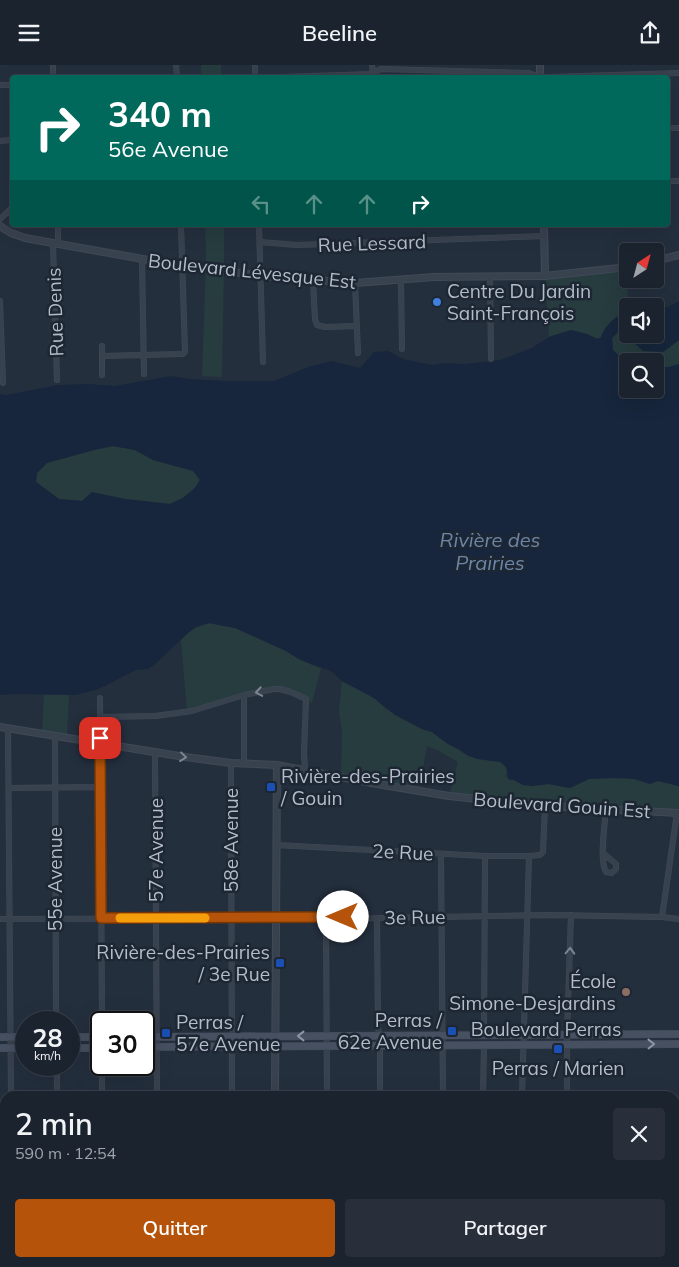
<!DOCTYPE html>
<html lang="fr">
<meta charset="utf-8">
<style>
:root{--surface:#1b232e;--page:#282f3a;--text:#f1f3f6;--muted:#a0a4aa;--line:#39404a;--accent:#b45309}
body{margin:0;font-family:Mulish,sans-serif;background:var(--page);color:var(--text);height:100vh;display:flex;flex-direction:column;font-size:19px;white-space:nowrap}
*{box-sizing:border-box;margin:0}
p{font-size:16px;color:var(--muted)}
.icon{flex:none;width:28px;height:28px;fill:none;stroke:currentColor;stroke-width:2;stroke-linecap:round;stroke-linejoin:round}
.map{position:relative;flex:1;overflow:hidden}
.details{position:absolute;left:0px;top:1026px;width:680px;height:176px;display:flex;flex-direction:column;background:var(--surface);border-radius:15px 15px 0 0;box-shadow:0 5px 20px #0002,0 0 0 1px var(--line)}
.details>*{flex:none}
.hud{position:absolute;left:10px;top:10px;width:660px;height:152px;border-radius:5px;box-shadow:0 5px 20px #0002,0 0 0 1px var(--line);background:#00695c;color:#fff;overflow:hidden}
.needle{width:32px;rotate:36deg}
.controls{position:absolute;left:619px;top:178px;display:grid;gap:10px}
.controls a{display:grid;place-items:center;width:45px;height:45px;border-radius:5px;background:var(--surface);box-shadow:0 5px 20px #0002,0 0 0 1px var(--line);font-size:25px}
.speed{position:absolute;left:15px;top:946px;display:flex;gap:10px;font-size:25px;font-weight:700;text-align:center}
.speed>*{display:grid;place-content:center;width:65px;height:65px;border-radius:50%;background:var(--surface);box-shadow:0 5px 20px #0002,0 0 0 1px var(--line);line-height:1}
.speed small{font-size:12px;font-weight:400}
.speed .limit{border:2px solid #111;border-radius:8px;background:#fff;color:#111}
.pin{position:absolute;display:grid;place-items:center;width:42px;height:42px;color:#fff;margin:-21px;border-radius:10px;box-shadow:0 2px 8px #0006}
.me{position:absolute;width:55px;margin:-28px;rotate:270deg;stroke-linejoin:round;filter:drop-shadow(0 0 4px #0008)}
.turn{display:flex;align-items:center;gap:18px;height:105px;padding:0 15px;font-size:22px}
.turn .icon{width:65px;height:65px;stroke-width:2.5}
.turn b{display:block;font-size:35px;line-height:42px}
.lanes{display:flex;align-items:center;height:48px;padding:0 15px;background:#0003;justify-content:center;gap:25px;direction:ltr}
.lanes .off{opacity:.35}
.round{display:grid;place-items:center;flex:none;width:52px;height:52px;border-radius:5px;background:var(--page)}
.overview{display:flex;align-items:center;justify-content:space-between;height:85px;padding:0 15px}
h1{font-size:30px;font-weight:600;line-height:38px}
.primary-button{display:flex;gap:10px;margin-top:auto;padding:10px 15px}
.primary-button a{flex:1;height:58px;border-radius:5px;background:var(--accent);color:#fff;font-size:20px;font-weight:600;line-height:58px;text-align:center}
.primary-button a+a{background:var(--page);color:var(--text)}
header{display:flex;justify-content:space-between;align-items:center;height:65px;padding:0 15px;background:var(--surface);font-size:22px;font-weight:600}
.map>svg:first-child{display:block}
</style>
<header><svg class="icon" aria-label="menu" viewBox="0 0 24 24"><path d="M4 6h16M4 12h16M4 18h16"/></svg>Beeline<svg class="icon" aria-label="share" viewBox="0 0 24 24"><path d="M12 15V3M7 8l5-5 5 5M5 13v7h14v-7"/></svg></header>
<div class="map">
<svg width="679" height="1202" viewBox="0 0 679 1202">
<rect width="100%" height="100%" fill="#242f3e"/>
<path fill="#263c3f" d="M201 0H221V12H201Z
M205 160H224V202L222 312 202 311 206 198Z
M623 203 630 241H628L627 247H625L603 267 601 272 597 274C575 264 572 264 549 272L545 211Z
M627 261 628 269H637L632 276 663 287 679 275V299L669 302H655V296H628L627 298H626L613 285 612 273 620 265Z
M113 381 135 385 153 395 194 406 200 415 195 423 183 433 170 439 125 434 93 428 82 436 59 434 36 417 37 408 46 398 94 385Z
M209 558 235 563 245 567 284 585 299 594 313 600 321 603 312 638 306 634 274 624 187 646 181 575C189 566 197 561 209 558Z
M342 616 374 633 385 643 422 664 432 667 448 679 458 684 468 691 500 697 505 701 507 705 506 711 510 715H514L532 721 549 719 570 723 589 714 613 713H630L646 718 658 716 679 721V748L449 731 458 697 439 686 427 681 419 726 341 713 342 667 339 646Z
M44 629 69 630 67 672 42 668Z
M679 1096V1202H662L663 1198H675V1121Z"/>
<path fill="#17263c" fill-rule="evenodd" d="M679 236V275L663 287 643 286 632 276 637 269H655V242H668Z
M625 247H627V261L620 265 612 273 613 285 627 298 628 324H655V302H669L679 299V721L658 716 650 719 635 714 613 713 589 714 570 723 549 719 532 721 523 720 514 715 508 714 507 705 505 701 500 697 477 694 469 691 458 684 448 679 432 667 422 664 395 650 374 633 342 616 331 606 313 600 299 594 284 585 235 563 209 558 196 562 189 567 153 601 148 604 136 605 99 624 76 630 18 629 0 630V329L6 330 58 320 88 319 115 321 171 311 190 314 227 316H274L308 302 331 296 360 303 374 287 388 286 403 294 432 300 443 298 465 299 500 295 532 283 549 272 571 265 587 269 598 274 601 272C606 259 613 254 625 247ZM113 381 135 385 153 395 193 406 200 415 195 423 183 433 170 439 125 434 92 427 82 436 59 434 36 417 37 408 47 398 94 385Z"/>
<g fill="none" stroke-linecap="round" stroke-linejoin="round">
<defs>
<path id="minor" d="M53 0V12
M176 0 177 12
M255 0V12
M372 0 373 10
M282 12 373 9 375 7 381 4 529 8 540 12
M549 12 679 8
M0 20H12
M668 63H679
M0 76 12 75
M668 116H679
M0 154 12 143
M58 160V179
M259 160 263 297
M260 177 297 180 544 171
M53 179 57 315
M142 195 144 309
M490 212 491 294
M313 215 315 254 317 260 325 262 357 261
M401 215 402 284
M355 218 358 288
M0 236 3 318
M102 281V310
M102 291 183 289 185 287 181 160
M244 630V698
M100 633 102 958
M100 652 155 651 192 646 244 630 274 624H280L291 627 306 634 304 688 305 705
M8 663 11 1031
M55 671 56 958
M155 688 157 1031
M231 698 232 1031
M9 723 100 722
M276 780 485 791H529
M603 788 616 799V804L612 808 606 807C599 796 605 759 606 744
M441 789 443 1031
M326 852 327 1031
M662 852 677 748
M377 853 378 961 380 981V1031
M0 854 377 853 549 850 662 852 679 854
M484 970 485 791
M57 1000V1031
M102 1000V1031
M483 1031 484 980
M522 1031 529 791 540 790 543 787 545 741
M567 1031V970L571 850
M0 1105H5
M13 1198V1202
M58 1198V1202
M103 1198V1202
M158 1198V1202
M233 1198V1202
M328 1198V1202
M381 1198V1202
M444 1198V1202
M488 1202V1198
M532 1202V1198
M583 1202V1198
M639 1202V1198"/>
<path id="tertiary" d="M540 0V12
M544 160 545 211
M0 161 11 168 25 173 171 199 272 212 355 218 434 212 545 211 628 202
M655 196 679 190
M0 662 185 692 231 698 277 700 377 719 449 731 545 741 679 748
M275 1031 277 700
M276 1198V1202"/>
<path id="secondary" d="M0 972H26
M69 972H101
M144 972 679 969
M144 982 679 979
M0 983H26
M69 983H101"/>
</defs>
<use href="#minor" stroke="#414a57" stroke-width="6"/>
<use href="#tertiary" stroke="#414a57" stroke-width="8"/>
<use href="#secondary" stroke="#414a57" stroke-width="8"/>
<use href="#minor" stroke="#38414e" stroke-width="5"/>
<use href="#tertiary" stroke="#38414e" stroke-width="6"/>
<use href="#secondary" stroke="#465061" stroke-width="7"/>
</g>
<defs><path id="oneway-chevron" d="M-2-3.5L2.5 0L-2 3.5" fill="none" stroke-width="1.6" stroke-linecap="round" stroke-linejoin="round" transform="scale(1.25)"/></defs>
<g stroke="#7c8592">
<use href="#oneway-chevron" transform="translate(259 627) rotate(170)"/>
<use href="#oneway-chevron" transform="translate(183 692) rotate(7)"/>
<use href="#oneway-chevron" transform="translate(570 886) rotate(-88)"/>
</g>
<g stroke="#8e96a5">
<use href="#oneway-chevron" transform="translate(301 971) rotate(-180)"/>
<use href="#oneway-chevron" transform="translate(651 979) rotate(-1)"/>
</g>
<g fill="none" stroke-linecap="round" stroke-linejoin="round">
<defs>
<path id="route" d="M100 673 101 853 343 852"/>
</defs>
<use href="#route" stroke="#753606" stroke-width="12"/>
<use href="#route" stroke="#b45309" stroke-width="9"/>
<path stroke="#f59e0b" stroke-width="9" d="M120 853H205"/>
</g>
<circle fill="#3f7fe0" stroke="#1d2633" stroke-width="2" cx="437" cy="237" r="5"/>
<g fill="#1a4fb4" stroke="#1d2633" stroke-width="2">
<rect x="266" y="717" width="10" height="10" rx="2.5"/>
<rect x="275" y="893" width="10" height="10" rx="2.5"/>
<rect x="447" y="961" width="10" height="10" rx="2.5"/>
<rect x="161" y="963" width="10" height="10" rx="2.5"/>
<rect x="553" y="979" width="10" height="10" rx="2.5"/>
</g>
<circle fill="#8d6e63" stroke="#1d2633" stroke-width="2" cx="626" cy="927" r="5"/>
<g text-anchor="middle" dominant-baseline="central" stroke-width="5" stroke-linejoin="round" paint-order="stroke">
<g font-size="19" fill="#b4bcc9" stroke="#1d2633">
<text transform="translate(372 178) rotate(-2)">Rue Lessard</text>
<text transform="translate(252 206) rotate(6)">Boulevard Lévesque Est</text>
<text transform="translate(55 247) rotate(-92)">Rue Denis</text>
<text transform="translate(562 740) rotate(4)">Boulevard Gouin Est</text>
<text transform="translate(231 775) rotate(-90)">58e Avenue</text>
<text transform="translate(156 785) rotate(-90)">57e Avenue</text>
<text transform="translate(403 787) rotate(3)">2e Rue</text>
<text transform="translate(55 814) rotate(-90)">55e Avenue</text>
<text transform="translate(415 852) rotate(-1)">3e Rue</text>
<text x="546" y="964">Boulevard Perras</text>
</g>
<g font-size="19" fill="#b4bcc9" stroke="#1d2633" text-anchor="start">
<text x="447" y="226">Centre Du Jardin<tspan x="447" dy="22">Saint-François</tspan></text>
<text x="281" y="711">Rivière-des-Prairies<tspan x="281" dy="22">/ Gouin</tspan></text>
<text x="270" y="887" text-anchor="end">Rivière-des-Prairies<tspan x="270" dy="22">/ 3e Rue</tspan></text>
<text x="616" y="916" text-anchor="end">École<tspan x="616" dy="22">Simone-Desjardins</tspan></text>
<text x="442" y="955" text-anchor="end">Perras /<tspan x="442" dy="22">62e Avenue</tspan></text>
<text x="176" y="957">Perras /<tspan x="176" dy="22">57e Avenue</tspan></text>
<text x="558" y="1003" text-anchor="middle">Perras / Marien</text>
</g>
<g font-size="20" font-style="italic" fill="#6d86a8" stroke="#1d2633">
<text x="490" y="474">Rivière des<tspan x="490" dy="23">Prairies</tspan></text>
</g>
</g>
</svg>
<div class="controls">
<a><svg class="needle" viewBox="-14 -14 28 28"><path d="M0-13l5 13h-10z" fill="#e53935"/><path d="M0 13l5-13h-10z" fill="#a0a4aa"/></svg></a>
<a><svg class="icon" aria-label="sound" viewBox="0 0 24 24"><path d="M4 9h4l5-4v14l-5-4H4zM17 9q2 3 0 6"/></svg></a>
<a><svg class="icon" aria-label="search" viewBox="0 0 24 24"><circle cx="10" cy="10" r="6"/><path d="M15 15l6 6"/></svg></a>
</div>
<div class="speed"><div>28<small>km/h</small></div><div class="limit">30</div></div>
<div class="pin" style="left:100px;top:673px;background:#d93025"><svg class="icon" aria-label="arrive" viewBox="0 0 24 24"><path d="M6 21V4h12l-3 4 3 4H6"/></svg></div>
<svg class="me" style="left:343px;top:852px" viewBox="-20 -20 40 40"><circle r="19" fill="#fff"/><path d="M0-13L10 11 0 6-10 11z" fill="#b45309"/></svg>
<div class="hud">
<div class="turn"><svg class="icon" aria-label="right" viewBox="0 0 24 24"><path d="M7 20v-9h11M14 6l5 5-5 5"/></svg><div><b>340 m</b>56e Avenue</div></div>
<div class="lanes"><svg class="icon off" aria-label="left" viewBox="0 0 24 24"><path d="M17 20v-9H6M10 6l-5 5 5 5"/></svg><svg class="icon off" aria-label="ahead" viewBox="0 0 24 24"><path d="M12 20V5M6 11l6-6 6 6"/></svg><svg class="icon off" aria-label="ahead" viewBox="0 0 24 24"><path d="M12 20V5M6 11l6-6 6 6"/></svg><svg class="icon" aria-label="right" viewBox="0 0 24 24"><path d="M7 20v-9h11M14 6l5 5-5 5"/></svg></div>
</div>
<section class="details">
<div class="overview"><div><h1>2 min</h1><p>590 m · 12:54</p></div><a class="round"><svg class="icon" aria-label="close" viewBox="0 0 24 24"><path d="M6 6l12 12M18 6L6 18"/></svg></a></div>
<div class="primary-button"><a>Quitter</a><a>Partager</a></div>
</section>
</div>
